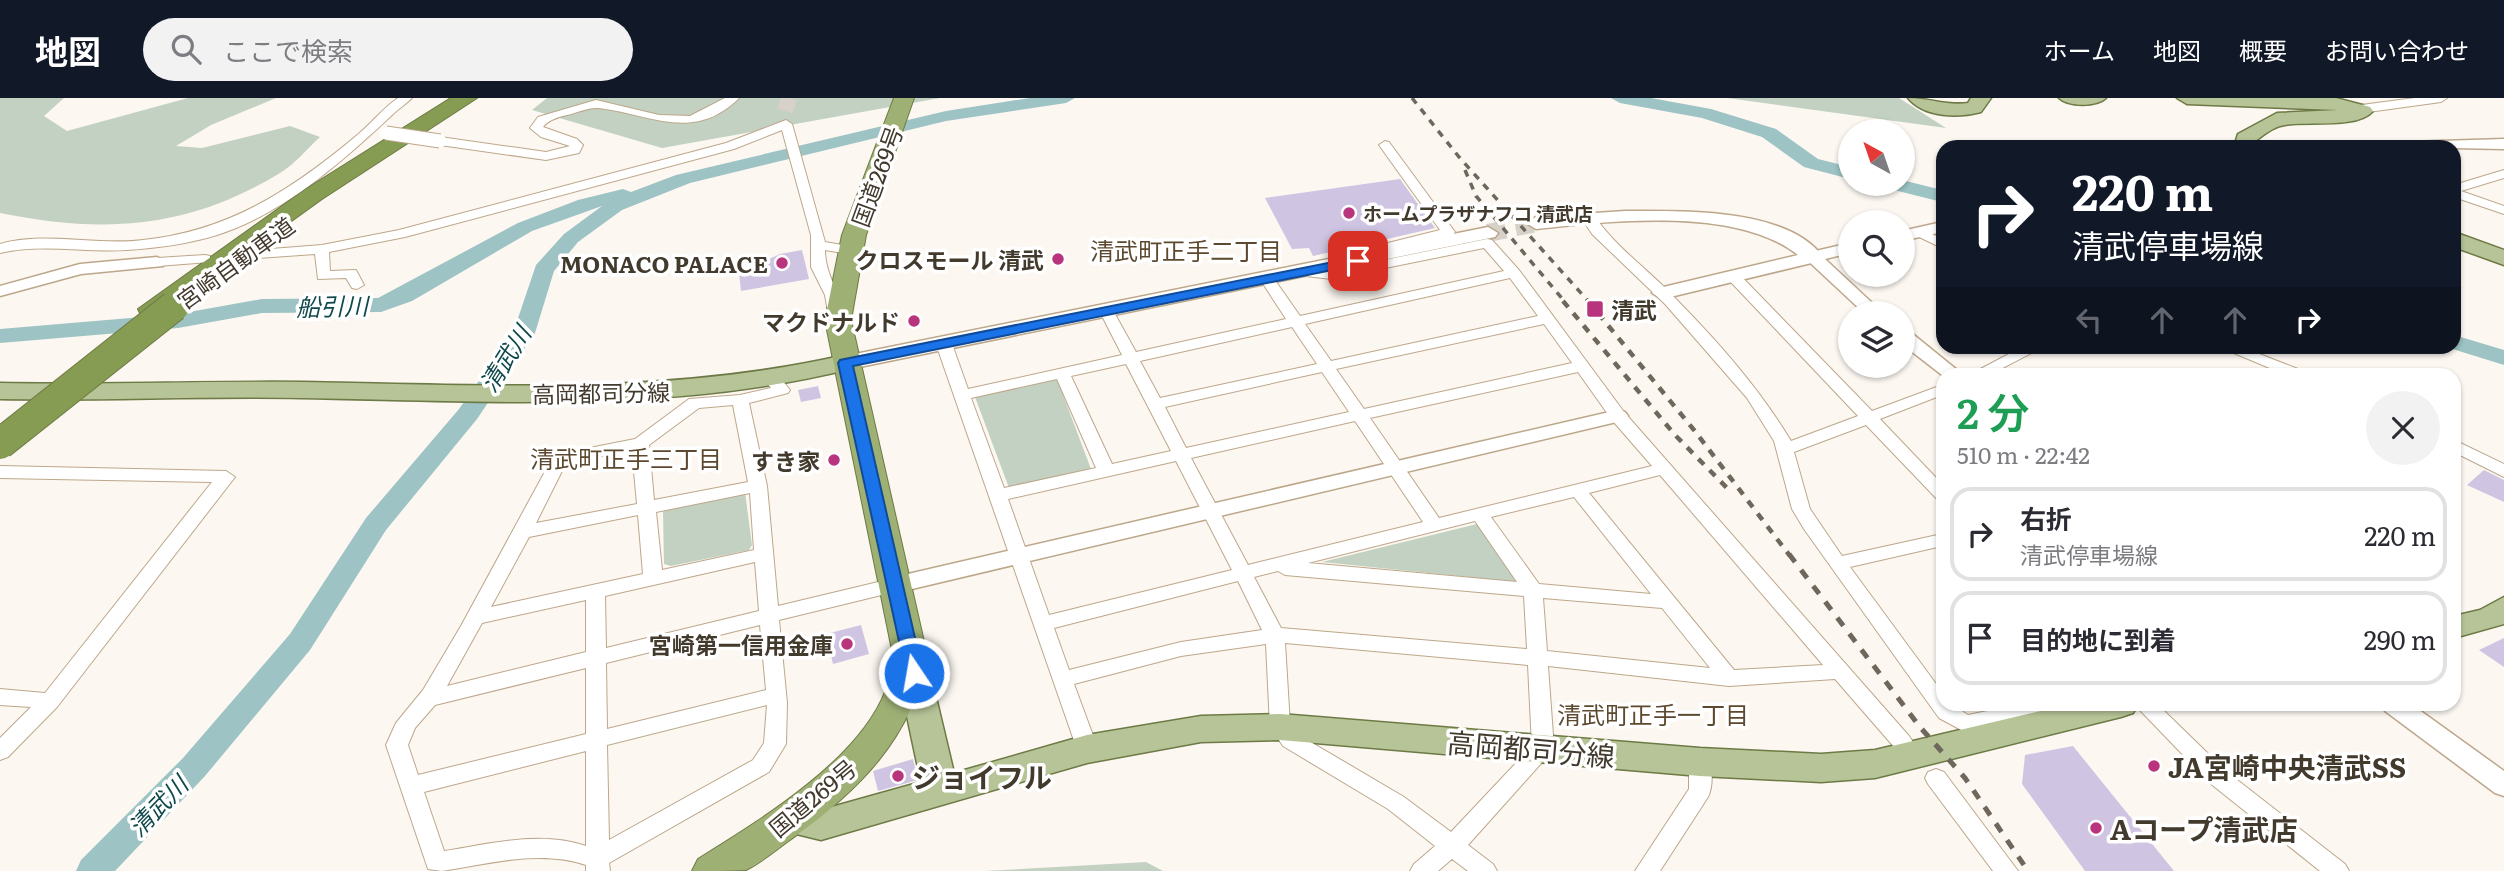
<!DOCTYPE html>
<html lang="ja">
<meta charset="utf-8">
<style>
:root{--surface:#fff;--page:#f2f2f3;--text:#2b2b33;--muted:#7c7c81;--line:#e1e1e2;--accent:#111827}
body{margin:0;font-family:Literata,"Noto Sans JP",serif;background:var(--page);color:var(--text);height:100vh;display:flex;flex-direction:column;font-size:26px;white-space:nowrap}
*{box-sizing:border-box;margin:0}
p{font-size:23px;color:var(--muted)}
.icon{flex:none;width:38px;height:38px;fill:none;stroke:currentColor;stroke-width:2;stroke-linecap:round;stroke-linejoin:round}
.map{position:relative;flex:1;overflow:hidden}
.sheet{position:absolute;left:1936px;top:270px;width:525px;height:343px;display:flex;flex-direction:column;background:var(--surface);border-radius:21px;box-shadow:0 2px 5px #0004}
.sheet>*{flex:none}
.top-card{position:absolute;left:1936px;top:42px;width:525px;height:214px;border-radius:21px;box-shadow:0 2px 5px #0004;background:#111827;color:#fff;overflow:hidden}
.needle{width:46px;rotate:320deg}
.buttons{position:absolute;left:1838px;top:21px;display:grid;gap:14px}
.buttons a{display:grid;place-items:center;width:77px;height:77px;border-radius:50%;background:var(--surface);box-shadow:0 2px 5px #0004;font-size:35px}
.pin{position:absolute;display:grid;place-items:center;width:60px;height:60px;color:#fff;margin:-30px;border-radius:14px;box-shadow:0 4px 10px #0006}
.me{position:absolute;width:77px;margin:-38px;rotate:348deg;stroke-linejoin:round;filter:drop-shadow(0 0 5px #0008)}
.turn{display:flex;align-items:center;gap:24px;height:147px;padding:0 21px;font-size:32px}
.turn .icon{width:91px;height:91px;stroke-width:2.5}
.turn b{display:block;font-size:49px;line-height:60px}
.lanes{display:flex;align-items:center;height:66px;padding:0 21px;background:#0003;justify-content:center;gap:35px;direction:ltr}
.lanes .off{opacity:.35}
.round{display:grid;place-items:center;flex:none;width:74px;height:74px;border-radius:37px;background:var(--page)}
.summary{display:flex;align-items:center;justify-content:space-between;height:119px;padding:0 21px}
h1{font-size:42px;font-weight:600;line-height:52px;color:#1e9e55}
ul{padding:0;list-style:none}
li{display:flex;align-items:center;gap:21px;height:94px;margin:0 14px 10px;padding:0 7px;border:4px solid var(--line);border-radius:21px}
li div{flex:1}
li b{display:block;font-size:26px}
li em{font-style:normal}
header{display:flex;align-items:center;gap:42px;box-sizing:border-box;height:98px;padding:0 35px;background:var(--accent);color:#fff}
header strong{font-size:33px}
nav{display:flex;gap:38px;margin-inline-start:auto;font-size:24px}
.search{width:490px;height:63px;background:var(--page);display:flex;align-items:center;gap:18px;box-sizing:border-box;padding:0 24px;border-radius:38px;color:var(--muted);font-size:26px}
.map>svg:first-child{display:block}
</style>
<header>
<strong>地図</strong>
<div class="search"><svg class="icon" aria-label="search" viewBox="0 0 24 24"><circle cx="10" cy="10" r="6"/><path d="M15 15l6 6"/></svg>ここで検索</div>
<nav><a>ホーム</a><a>地図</a><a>概要</a><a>お問い合わせ</a></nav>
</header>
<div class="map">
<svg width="2504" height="773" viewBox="0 0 2504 773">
<rect width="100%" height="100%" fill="#fcf7f1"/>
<path fill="#c2d1c2" d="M0 0H64L44 18 67 33 188 0H276L211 27 176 48 202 50 290 28 320 39C308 50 295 66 280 75 188 131 104 136 0 115Z
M547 0H940L662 50 532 12Z
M1727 0H1899L1946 30Z
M1057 281 1091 371 1009 390 975 299Z
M745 394 752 447 749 452 671 468 664 466 663 414 666 411Z
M1477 426 1517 484 1322 464Z
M1146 764 1163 773H985Z"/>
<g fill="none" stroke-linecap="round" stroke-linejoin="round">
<path fill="#9dc3c4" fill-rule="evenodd" d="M1030 0H1075L1066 5 946 23 690 85 622 112 578 144 554 173 535 235 477 321 386 432 310 552 205 678 115 773H76L81 762 183 660 290 536 366 420 459 311 513 235 536 167 564 136 602 108 532 133 412 203 381 214 262 215 178 230 0 245V231L178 216 262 201 378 200 518 125 578 102 623 91 631 94 676 77 946 13Z
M1611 0H1651L1711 11 1776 31 1818 61 1850 69V81L1804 69 1762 39 1702 20 1620 5Z
M1902 82 1942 92V104L1886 90 1883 86H1902Z
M2454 237 2504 252V267L2446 249 2454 248Z"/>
</g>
<path fill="#cfc5e2" d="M1400 81 1435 130 1313 158 1309 150 1292 151 1265 100Z
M802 152 809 181 741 193 739 175 780 156Z
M818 288 821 300 801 304 798 292Z
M2484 372 2504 382V404L2467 387Z
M861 527 869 556 833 566 826 536Z
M2504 540V569L2479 552Z
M2073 648 2174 773H2085L2022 686 2025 657Z
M913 661 918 682 878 693 873 673Z"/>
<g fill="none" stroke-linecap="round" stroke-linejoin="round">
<path stroke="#d7d1ca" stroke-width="16" stroke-dasharray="16 8" stroke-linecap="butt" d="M785 13 789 0"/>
<path stroke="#d7d1ca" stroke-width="18" stroke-dasharray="18 10" stroke-linecap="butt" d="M1488 135 1536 125"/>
<defs>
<path id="minor" d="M398 0H412C406 6 398 11 392 17 342 64 283 116 217 137 188 146 157 150 127 152 84 155 42 145 0 155V146C45 133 96 148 143 142 228 133 290 93 355 39 370 27 382 11 398 0Z
M725 0H739C694 45 650 16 599 10 589 9 576 15 567 17 558 19 548 22 543 29L577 41 583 47 579 55 546 62 440 47 434 43 440 39 546 54 570 48 541 39 530 30 538 19 596 2 659 17 690 18Z
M2415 0H2447L2441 4 2361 15 2355 11 2361 7Z
M786 22 792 26 825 144 854 149 856 152 849 156 825 152C825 175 838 192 844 214L841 217 836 219 828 214 825 197 811 169V137L782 32 734 51 405 139 329 154 330 173 356 172 364 187 357 191 352 190 346 180 318 181 315 156 258 160 251 156 258 152 322 147 399 132 726 45Z
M1385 43 1389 44 1455 134 1453 137 1369 158 1362 154 1364 151 1440 132 1379 47Z
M2504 72V80L2461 93 2504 108V116L2454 99V87Z
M1588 115 1593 116C1615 149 1649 172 1676 201 1719 245 1759 290 1791 343L1858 318 1727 180V174H1737L1872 313 1942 287V297L1880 321 1942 386V402L1936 400 1866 327 1794 354 1810 411 1842 458 1942 436V448L1850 469 1942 594V606H1951L1968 617 2021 606H2066L2063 612 1965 634 1939 620 1804 431 1792 411 1774 343 1747 300 1665 206 1592 136 1581 119Z
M1920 130 1942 141V150L1915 137 1913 134Z
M1487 141 1492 142 1519 172 1624 314 1909 638 1913 644 1909 650 1902 652 1895 650 1835 581 1729 588 1548 568 1554 651 1468 747 1493 766 1497 773H1468L1452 761 1438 773H1410L1414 766 1435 748 1388 711 1283 648 1270 629 1266 546 1181 558 1074 586 1098 651 1095 657 1087 660 1079 657 936 246 939 243H949L952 246 968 291 1122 257 1099 212 1101 209H1111L1136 254 1286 221 1260 181 1267 177 1272 178 1300 218 1504 173 1484 150 1331 181 1306 178 1299 174 1306 170 1331 173ZM1510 180 1538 218 1331 263 1305 226ZM1544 226 1572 265 1364 311 1336 271ZM1292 229 1317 266 1160 300 1140 263ZM1126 266 1171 353 1112 366 1071 278ZM1322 274 1349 314 1186 350 1165 309ZM1578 274 1612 322 1652 368 1439 420 1370 320ZM1057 281 1096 370 1004 390 971 300ZM1355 323 1423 424 1248 467 1191 360ZM1176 363 1232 472 1049 517 1008 401ZM1660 377 1823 567 1734 572 1589 395ZM1574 399 1651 496 1539 486 1491 419ZM1475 423 1517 484 1308 465ZM1278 473 1285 477 1524 498 1527 551 1281 530 1254 479ZM1238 483 1262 532 1181 544 1069 572 1054 530ZM1543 500 1662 510 1710 570 1547 553ZM1285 545 1528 567 1532 648 1451 734 1404 699 1297 636 1290 627Z
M205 157 210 158V164L157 168 150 164 157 160Z
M2024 248H2045L1991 276H1971Z
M2217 248H2239L2303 273 2305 276H2284Z
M771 276C779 278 785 285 790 292L788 295 749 305 767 388 778 508 895 480 902 482 904 487 902 492 779 522 787 605 786 646 769 674 609 765 610 773H586V767C540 751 488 766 442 773L428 771 386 647 396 625 423 592 461 528 554 357 635 341 689 301 740 297 771 290 763 281ZM733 307 748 384 654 402 649 347 699 310ZM632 352 637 406 536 425 566 365ZM750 395 754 452 662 472 656 414ZM638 417 643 476 491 509 529 439ZM755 464 759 513 606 550 605 498ZM586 502V554L447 588 482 525ZM760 527 766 592 607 631 606 565ZM586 570V636L418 677 408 647 415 630 435 607ZM767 607 764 645 753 662 609 742 607 647ZM586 653V748C541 732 490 746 444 753L424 694Z
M2454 342 2504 366V379L2454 354Z
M0 368 226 373 235 379 57 609 8 659 0 662V640L31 609 0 607V591L45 595 212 384 0 380Z
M2134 606H2157L2227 674 2345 766 2349 773H2320L2211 686Z
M1700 655 1708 658C1713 669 1713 689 1708 699L1660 773H1635L1689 691V664L1692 658Z
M1936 671 1944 674 2018 773H1993L1928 686 1925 680 1928 674Z"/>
<path id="tertiary" d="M2504 41V51L2400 49 2408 44Z
M1942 124V134L1902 143V133Z
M1850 145V155L1825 161 1883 215H1864L1804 159 1807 155Z
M157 159 166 164 163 168 81 176 0 198V188L80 166Z
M1902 232 1909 233 1962 276 1942 277 1902 246Z
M1618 312 1625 314 1628 318 1625 322 895 495 887 493 884 487 887 481 895 479Z
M2382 606H2411L2504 673V698L2495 695 2385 613Z"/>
<path id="secondary" d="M1625 113C1680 113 1787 109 1823 159L1820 163 1662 201 1652 195 1655 191 1798 157C1736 108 1611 123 1536 131L1526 125 1536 119Z
M1488 129 1498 135 1495 139 845 272 834 265 845 258Z"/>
<path id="primary" d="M1908 0C1929 0 1947 8 1968 5L1971 0H1991L1981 14C1958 20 1925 20 1908 0Z
M2059 0H2106C2097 9 2068 9 2059 0Z
M2177 0H2336L2370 9 2373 13C2358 31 2307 23 2285 27 2274 28 2264 37 2255 43L2254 49H2234L2238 36 2277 15 2338 12 2187 6Z
M2454 134 2504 152V167L2454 149Z
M845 257 854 260 858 265 854 270C672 316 487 303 301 300 201 298 100 303 0 301V285C101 287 201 283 302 284 485 287 665 298 845 257Z
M2504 499V526L2454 540V518L2480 512Z
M910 545 921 549 926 557 954 675 1087 637 1201 618 1280 616 1700 650 1821 656 1875 652 2070 606H2138L2133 615 2121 619 1875 680 1821 684 1700 678 1280 642 1201 644 1087 665 821 742 780 732 775 721 780 710 793 706 821 712 921 684 894 557 899 549Z"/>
<path id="trunk" d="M894 0H914L866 137 851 222 927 557C913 640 857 694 790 742 777 751 761 765 746 772 732 773 707 773 692 773L698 761C759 723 858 663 885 594 890 582 891 569 893 557L825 222 842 137Z"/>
<path id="motorway" d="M451 0H477L322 101 161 217H141L138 211 306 91Z"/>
</defs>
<use href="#minor" stroke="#bda78a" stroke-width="2"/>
<use href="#tertiary" stroke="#bda78a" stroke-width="3"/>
<use href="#secondary" stroke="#bda78a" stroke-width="3"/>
<use href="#primary" stroke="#6e7a45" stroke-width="3"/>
<use href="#trunk" stroke="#6e7a45" stroke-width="2"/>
<use href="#motorway" stroke="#6e7a45" stroke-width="2"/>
<use href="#minor" fill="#fff" fill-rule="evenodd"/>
<use href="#tertiary" fill="#fff" fill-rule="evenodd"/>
<use href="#secondary" fill="#fff" fill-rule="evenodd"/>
<use href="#primary" fill="#b6c497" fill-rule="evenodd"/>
<use href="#trunk" fill="#9eb074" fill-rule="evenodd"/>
<use href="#motorway" fill="#859c52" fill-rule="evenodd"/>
<path stroke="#6f675c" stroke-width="3.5" stroke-dasharray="7 7" stroke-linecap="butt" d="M1412 0 1459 59 1589 204
M1465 72 1476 98 1565 204"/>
<path stroke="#6f675c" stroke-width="4.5" stroke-dasharray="8 8" stroke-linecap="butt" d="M1563 203 1675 337 1729 392
M1588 203 1694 332 1790 458"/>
<path stroke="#6f675c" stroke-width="5" stroke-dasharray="10 10" stroke-linecap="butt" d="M1789 456 1920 629 1965 680 2028 773"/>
<defs>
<path id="minor-bridge" d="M386 35 440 43"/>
<path id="motorway-bridge" d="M0 346 174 208"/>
</defs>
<use href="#minor-bridge" stroke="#bda78a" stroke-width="15" stroke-linecap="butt"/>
<use href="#motorway-bridge" stroke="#6e7a45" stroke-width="32" stroke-linecap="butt"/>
<use href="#minor-bridge" stroke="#fff" stroke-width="13"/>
<use href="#motorway-bridge" stroke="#859c52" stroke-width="30"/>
</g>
<path fill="#1a73e8" stroke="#114b97" stroke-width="2" d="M1358 159 1364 163 1362 166 853 268 923 575 914 582 907 580 838 265 840 262Z"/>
<g fill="#b8347c" stroke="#fff" stroke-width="2.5">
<circle cx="1349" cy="115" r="7"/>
<circle cx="1058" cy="161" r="7"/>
<circle cx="782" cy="165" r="7"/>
<rect x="1586" y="202" width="18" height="18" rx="3.5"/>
<circle cx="914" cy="223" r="7"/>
<circle cx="834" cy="362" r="7"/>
<circle cx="847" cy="546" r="7"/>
<circle cx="2154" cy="668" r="7"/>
<circle cx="898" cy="678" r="7"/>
<circle cx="2096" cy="730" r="7"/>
</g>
<g text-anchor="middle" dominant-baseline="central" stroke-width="7" stroke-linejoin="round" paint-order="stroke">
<g font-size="19" font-weight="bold" fill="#433a2e" stroke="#fff" text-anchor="start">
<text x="1363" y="115">ホームプラザナフコ 清武店</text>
</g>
<g font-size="23" fill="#433a2e" stroke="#fff">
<text transform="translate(876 78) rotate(-70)">国道269号</text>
<text transform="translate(235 164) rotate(-36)">宮崎自動車道</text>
<text transform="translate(601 294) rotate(-1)">高岡都司分線</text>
<text transform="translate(812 699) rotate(-40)">国道269号</text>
</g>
<g font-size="23" font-weight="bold" fill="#433a2e" stroke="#fff" text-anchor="end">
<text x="1044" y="161">クロスモール 清武</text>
<text x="768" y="165">MONACO PALACE</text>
<text x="1611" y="211" text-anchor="start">清武</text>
<text x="900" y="223">マクドナルド</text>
<text x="820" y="362">すき家</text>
<text x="833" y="546">宮崎第一信用金庫</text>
</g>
<g font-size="24" fill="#5d492f" stroke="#fff">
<text x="1186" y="151">清武町正手二丁目</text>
<text x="626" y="359">清武町正手三丁目</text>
<text x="1653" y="615">清武町正手一丁目</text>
</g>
<g font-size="24" font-style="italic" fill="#0f494b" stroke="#fff">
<text transform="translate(332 207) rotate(-1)">船引川</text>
<text transform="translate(504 260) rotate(-58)">清武川</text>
<text transform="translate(157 707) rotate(-46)">清武川</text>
</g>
<g font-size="28" fill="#433a2e" stroke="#fff">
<text transform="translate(1531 650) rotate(5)">高岡都司分線</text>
</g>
<g font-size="28" font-weight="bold" fill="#433a2e" stroke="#fff" text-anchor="start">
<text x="2168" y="668">JA宮崎中央清武SS</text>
<text x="912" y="678">ジョイフル</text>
<text x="2110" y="730">Aコープ清武店</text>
</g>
</g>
</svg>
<div class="buttons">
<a><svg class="needle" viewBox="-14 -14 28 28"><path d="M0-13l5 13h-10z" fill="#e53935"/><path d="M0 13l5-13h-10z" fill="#7c7c81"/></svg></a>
<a><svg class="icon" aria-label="search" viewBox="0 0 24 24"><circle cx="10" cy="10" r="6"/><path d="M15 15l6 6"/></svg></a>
<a><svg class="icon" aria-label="layers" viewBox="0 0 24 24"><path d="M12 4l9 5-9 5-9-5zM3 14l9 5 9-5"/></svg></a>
</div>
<div class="pin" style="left:1358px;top:163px;background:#d93025"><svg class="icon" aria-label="arrive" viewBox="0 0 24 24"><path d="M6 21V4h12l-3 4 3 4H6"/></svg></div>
<svg class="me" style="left:914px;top:575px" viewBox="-20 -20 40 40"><circle r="17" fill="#1a73e8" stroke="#fff" stroke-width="3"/><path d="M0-11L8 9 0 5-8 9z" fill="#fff"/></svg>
<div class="top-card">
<div class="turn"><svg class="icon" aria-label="right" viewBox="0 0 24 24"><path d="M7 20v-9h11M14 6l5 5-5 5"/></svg><div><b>220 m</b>清武停車場線</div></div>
<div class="lanes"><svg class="icon off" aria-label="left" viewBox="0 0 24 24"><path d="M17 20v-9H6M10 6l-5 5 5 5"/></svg><svg class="icon off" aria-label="ahead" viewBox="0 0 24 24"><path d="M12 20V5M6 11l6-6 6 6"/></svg><svg class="icon off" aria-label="ahead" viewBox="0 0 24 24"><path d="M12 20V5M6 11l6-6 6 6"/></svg><svg class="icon" aria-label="right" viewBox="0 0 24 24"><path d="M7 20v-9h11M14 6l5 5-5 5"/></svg></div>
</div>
<section class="sheet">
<div class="summary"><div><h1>2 分</h1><p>510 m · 22:42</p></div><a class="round"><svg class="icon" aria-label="close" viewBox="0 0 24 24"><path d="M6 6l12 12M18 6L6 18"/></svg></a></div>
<ul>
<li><svg class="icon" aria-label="right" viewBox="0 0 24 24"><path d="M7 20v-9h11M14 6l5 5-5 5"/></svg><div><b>右折</b><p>清武停車場線</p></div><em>220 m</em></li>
<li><svg class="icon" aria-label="arrive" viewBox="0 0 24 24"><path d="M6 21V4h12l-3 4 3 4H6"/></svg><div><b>目的地に到着</b></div><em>290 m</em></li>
</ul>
</section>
</div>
